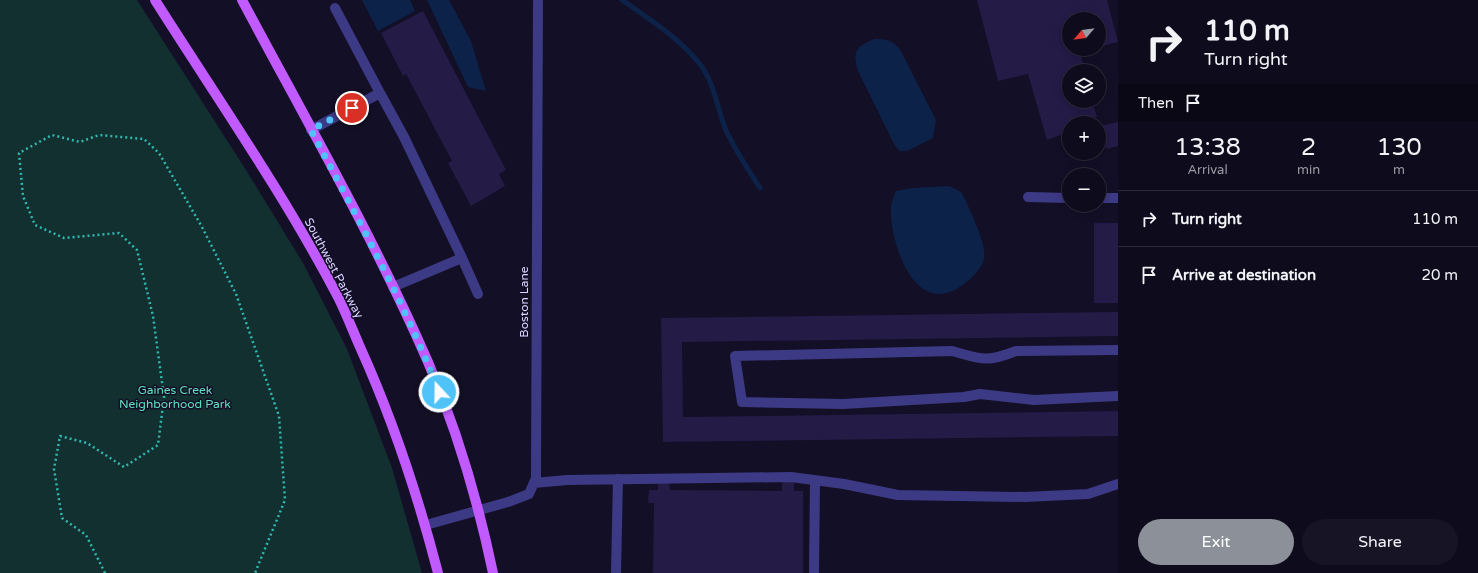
<!DOCTYPE html>
<meta charset="utf-8">
<style>
:root{--surface:#0e0b1c;--page:#171425;--text:#f1f3f6;--muted:#9b9ba3;--line:#2e2b3b;--accent:#8c9099}
body{margin:0;font-family:"Varela Round",sans-serif;background:var(--page);color:var(--text);height:100vh;display:flex;flex-direction:column;font-size:15px;white-space:nowrap}
*{box-sizing:border-box;margin:0}
p{font-size:13px;color:var(--muted)}
.icon{flex:none;width:22px;height:22px;fill:none;stroke:currentColor;stroke-width:2;stroke-linecap:round;stroke-linejoin:round}
.map{position:relative;flex:1;overflow:hidden}
.sheet{display:flex;flex-direction:column;background:var(--surface);width:360px}
.sheet>*{flex:none}
.hud{background:#0e0b1c;color:var(--text);overflow:hidden}
.needle{width:26px;rotate:242deg}
.tools{position:absolute;left:1062px;top:12px;display:grid;gap:8px}
.tools a{display:grid;place-items:center;width:44px;height:44px;border-radius:50%;background:var(--surface);box-shadow:0 2px 10px #0003,0 0 0 1px var(--line);font-size:20px}
.pin{position:absolute;display:grid;place-items:center;width:34px;height:34px;color:#fff;margin:-17px;border:2px solid #fff;border-radius:50%;box-shadow:0 1px 4px #0007}
.me{position:absolute;width:44px;margin:-22px;rotate:339deg;stroke-linejoin:round;filter:drop-shadow(0 0 3px #0008)}
.turn{display:flex;align-items:center;gap:14px;height:84px;padding:0 20px;font-size:18px}
.turn .icon{width:52px;height:52px;stroke-width:2.5}
.turn b{display:block;font-size:28px;line-height:34px}
.then{display:flex;align-items:center;height:38px;padding:0 20px;background:#0003;gap:8px;font-size:15px}
.eta{display:flex;justify-content:space-evenly;align-items:center;height:68px;text-align:center}
.eta b{font-size:24px;font-weight:600;line-height:28px}
.primary-button{display:flex;gap:8px;margin-top:auto;padding:8px 20px}
.primary-button a{flex:1;height:46px;border-radius:24px;background:var(--accent);color:#fff;font-size:16px;font-weight:600;line-height:46px;text-align:center}
.primary-button a+a{background:var(--page);color:var(--text)}
ul{padding:0;list-style:none}
li{display:flex;align-items:center;gap:12px;height:56px;padding:0 20px;border-top:1px solid var(--line)}
li div{flex:1}
li b{display:block;font-size:15px}
li em{font-style:normal}
main{display:flex;flex:1;min-height:0}
.map>svg:first-child{display:block}
</style>
<main>
<div class="map">
<svg width="1118" height="573" viewBox="0 0 1118 573">
<rect width="100%" height="100%" fill="#130f26"/>
<path fill="#12302f" d="M0 0H137L246 170 303 263 347 349 392 468 422 573H0Z"/>
<path fill="#0c2248" d="M362 0H410L415 11 378 31Z
M427 0H449L471 41 486 91 468 87Z
M874 39C887 39 893 40 901 51L936 120 933 138 907 151H900L895 146 858 71C852 51 856 47 874 39Z
M949 186 961 192 965 199C971 213 987 244 984 259 981 269 973 277 965 283 916 323 889 243 891 206 892 201 894 196 896 191L912 188Z"/>
<g fill="none" stroke-linecap="round" stroke-linejoin="round">
<path stroke="#0c2248" stroke-width="5" d="M622 0C649 19 678 37 699 63 714 81 717 107 725 128 734 149 748 169 760 188"/>
</g>
<path fill="#241b47" d="M977 0H1107L1118 42 1099 47V19H1069V49L1089 50 1080 52 1085 71H1069V101H1092L1097 117 1091 118 1092 123H1069V132L1047 140 1028 74 998 81Z
M423 11 506 170 499 174 505 186 471 206 448 163 452 161 406 74 403 76 381 33Z
M1118 122V146L1106 149 1101 126Z
M1094 223H1118V303H1094Z
M1118 312V336L682 342 683 417 1118 411V436L663 442 661 318Z
M782 480H794V491H803V573H653L654 503H648L649 490H658V482H669L670 490 782 491Z"/>
<g fill="none" stroke-linecap="round" stroke-linejoin="round">
<path stroke="#2fb8b0" stroke-width="2.5" stroke-dasharray="2 3" stroke-linecap="butt" d="M105 573 86 535 62 518 54 469 60 436 87 443 124 467 158 445 164 397 153 316 137 250 119 233 64 238 35 225 23 196 19 153 52 135 80 142 99 135 144 139 159 153 202 227 236 294 279 416 285 500 255 573"/>
<path stroke="#3d3a85" stroke-width="10" d="M380 93 404 137 462 258 393 287
M311 130 380 93 335 8
M1028 197 1069 198
M1099 198H1118
M462 258 478 294
M1118 350 1016 351C986 363 981 359 952 351L735 356 742 402 843 404 964 397 980 394 1034 400 1118 396
M534 483 567 480 791 477 844 484 898 495 1025 497 1088 494 1118 484
M426 525 508 502 529 494 536 478 538 0
M616 573 618 479
M814 573 815 480"/>
<path stroke="#c25bff" stroke-width="10" d="M155 0C217 98 284 194 338 297 346 313 353 331 360 347 393 420 418 496 438 573
M242 0C306 120 374 238 428 362 457 430 478 501 493 573"/>
</g>
<g fill="none" stroke-linecap="round" stroke-linejoin="round">
<path stroke="#4fc3f7" stroke-width="7" stroke-dasharray="0 12.6" d="M352 108 311 130C356 216 404 301 439 392"/>
</g>
<g text-anchor="middle" dominant-baseline="central" stroke-width="3" stroke-linejoin="round" paint-order="stroke">
<g font-size="12" fill="#d9d4ff" stroke="#130f26">
<text transform="translate(334 268) rotate(62)">Southwest Parkway</text>
<text transform="translate(524 302) rotate(-90)">Boston Lane</text>
</g>
<g font-size="12" fill="#5fe0c0" stroke="#130f26">
<text x="175" y="390">Gaines Creek<tspan x="175" dy="14">Neighborhood Park</tspan></text>
</g>
</g>
</svg>
<div class="tools">
<a><svg class="needle" viewBox="-14 -14 28 28"><path d="M0-13l5 13h-10z" fill="#e53935"/><path d="M0 13l5-13h-10z" fill="#9b9ba3"/></svg></a>
<a><svg class="icon" aria-label="layers" viewBox="0 0 24 24"><path d="M12 4l9 5-9 5-9-5zM3 14l9 5 9-5"/></svg></a>
<a>+</a>
<a>−</a>
</div>
<div class="pin" style="left:352px;top:108px;background:#d93025"><svg class="icon" aria-label="arrive" viewBox="0 0 24 24"><path d="M6 21V4h12l-3 4 3 4H6"/></svg></div>
<svg class="me" style="left:439px;top:392px" viewBox="-20 -20 40 40"><circle r="17" fill="#4fc3f7" stroke="#fff" stroke-width="3"/><path d="M0-11L8 9 0 5-8 9z" fill="#fff"/></svg>
</div>
<section class="sheet">
<div class="hud">
<div class="turn"><svg class="icon" aria-label="right" viewBox="0 0 24 24"><path d="M7 20v-9h11M14 6l5 5-5 5"/></svg><div><b>110 m</b>Turn right</div></div>
<div class="then">Then<svg class="icon" aria-label="arrive" viewBox="0 0 24 24"><path d="M6 21V4h12l-3 4 3 4H6"/></svg></div>
</div>
<div class="eta">
<div><b>13:38</b><p>Arrival</p></div>
<div><b>2</b><p>min</p></div>
<div><b>130</b><p>m</p></div>
</div>
<ul>
<li><svg class="icon" aria-label="right" viewBox="0 0 24 24"><path d="M7 20v-9h11M14 6l5 5-5 5"/></svg><div><b>Turn right</b></div><em>110 m</em></li>
<li><svg class="icon" aria-label="arrive" viewBox="0 0 24 24"><path d="M6 21V4h12l-3 4 3 4H6"/></svg><div><b>Arrive at destination</b></div><em>20 m</em></li>
</ul>
<div class="primary-button"><a>Exit</a><a>Share</a></div>
</section>
</main>
